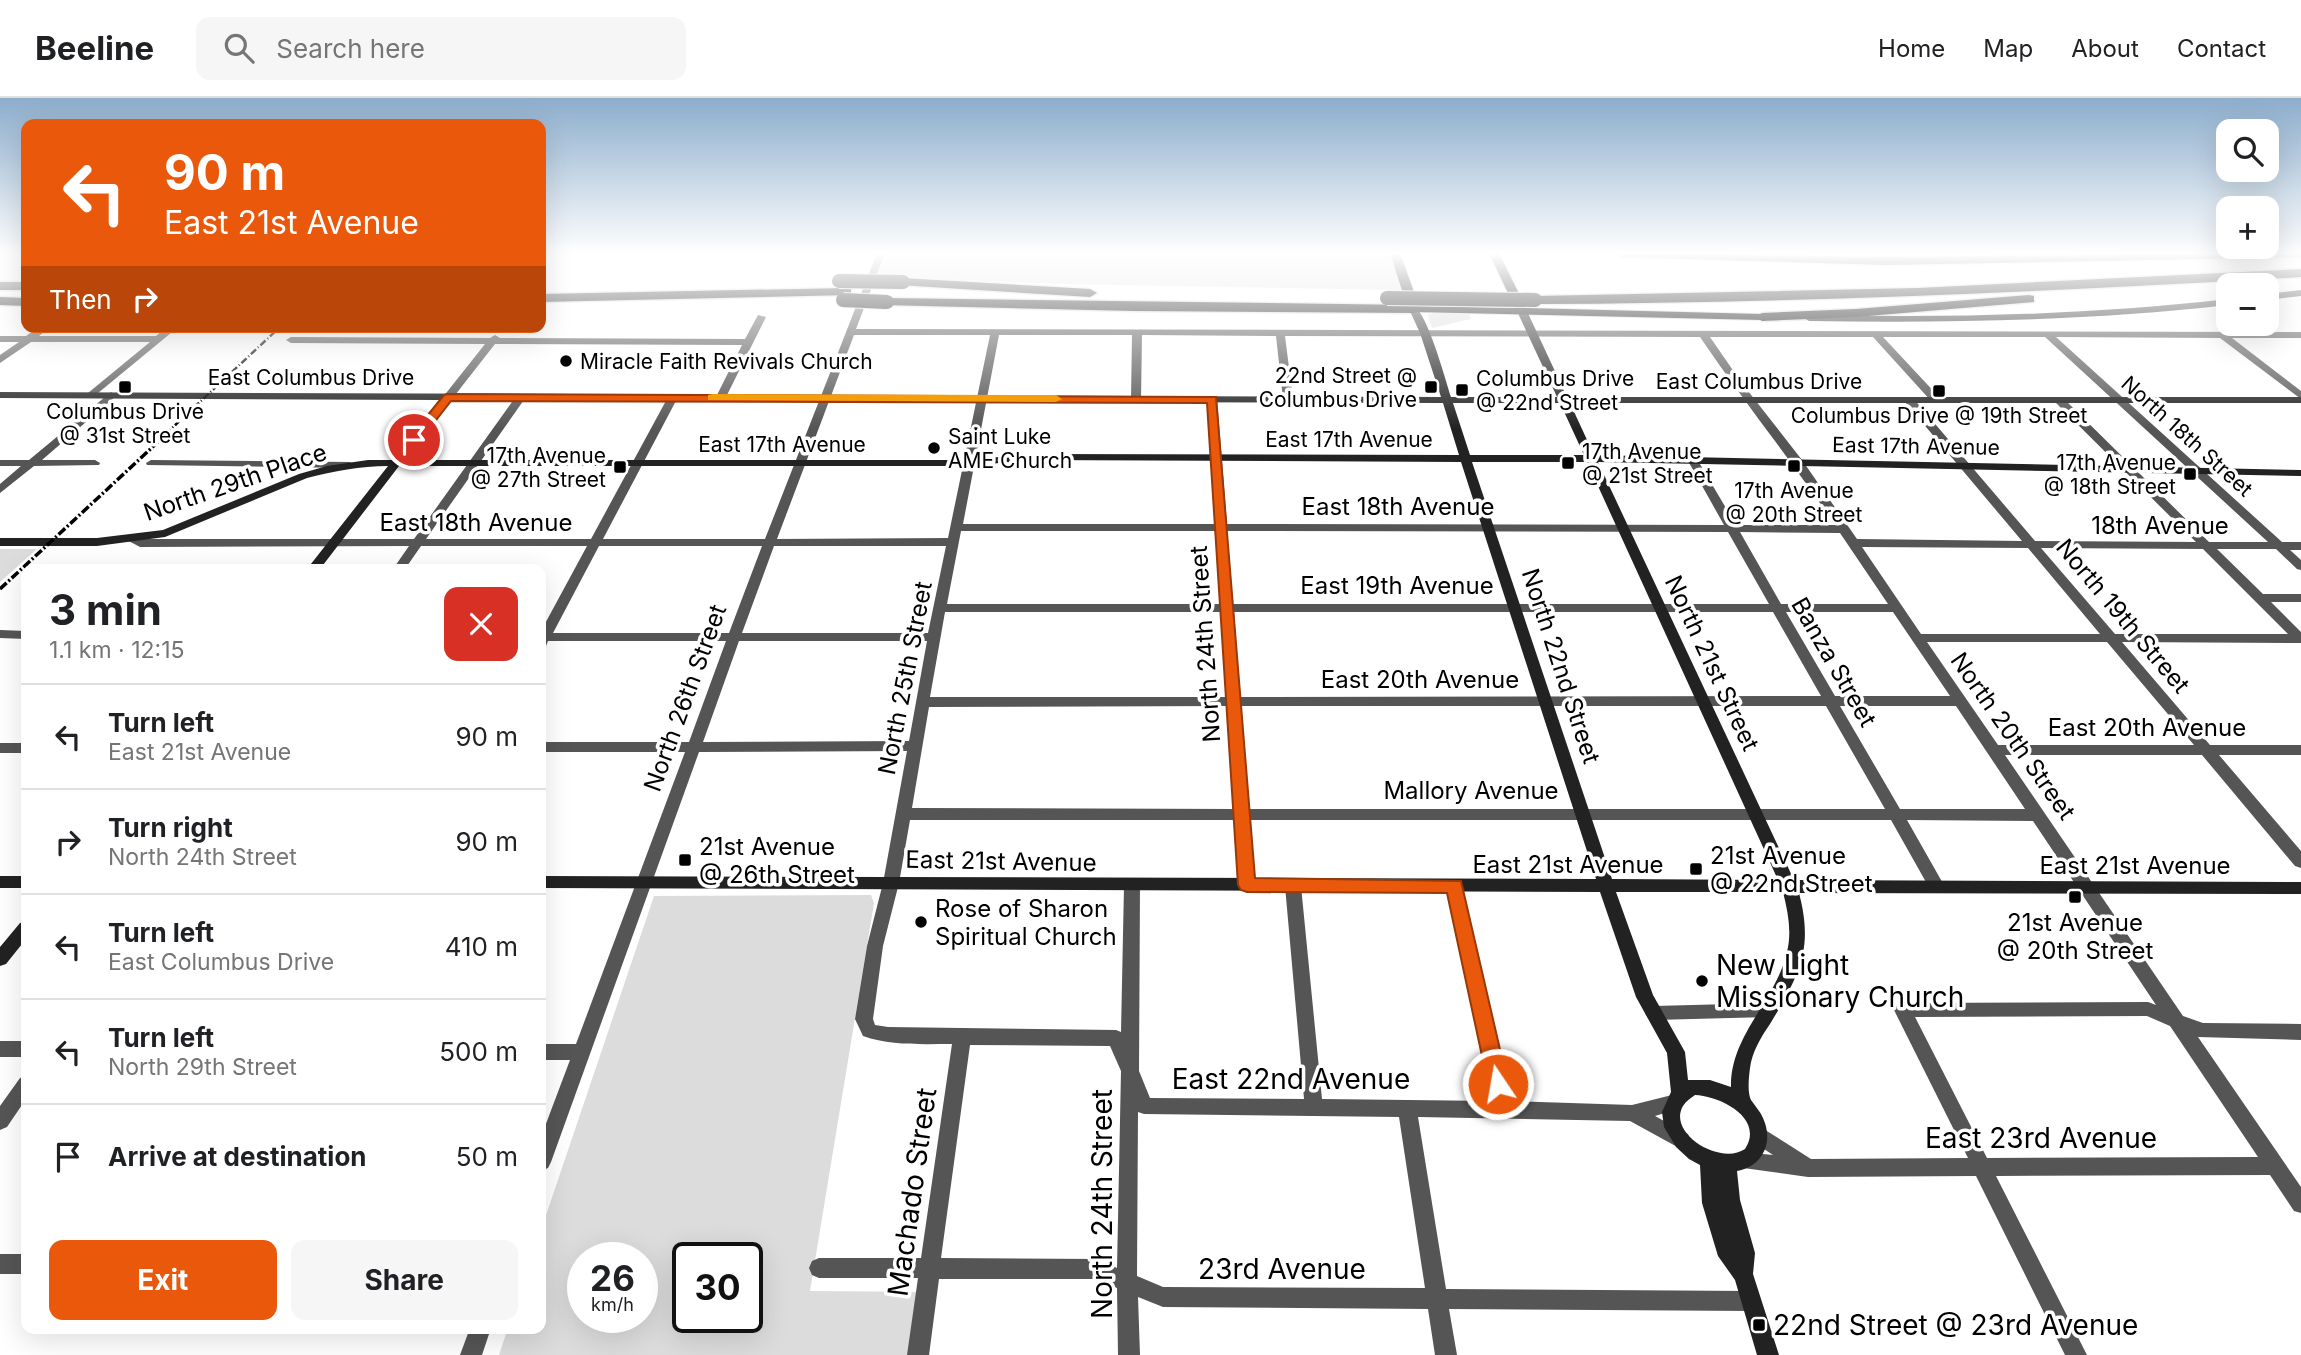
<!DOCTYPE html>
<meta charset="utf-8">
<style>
:root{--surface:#fff;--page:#f6f6f6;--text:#202124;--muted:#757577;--line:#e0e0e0;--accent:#ea580c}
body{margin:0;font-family:Inter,sans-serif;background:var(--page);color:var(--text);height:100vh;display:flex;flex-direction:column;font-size:26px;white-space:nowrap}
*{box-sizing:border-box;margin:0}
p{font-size:23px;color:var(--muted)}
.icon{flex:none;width:38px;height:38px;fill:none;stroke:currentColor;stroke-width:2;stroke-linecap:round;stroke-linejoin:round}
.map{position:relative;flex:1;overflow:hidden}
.panel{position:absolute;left:21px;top:466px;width:525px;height:770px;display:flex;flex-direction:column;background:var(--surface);border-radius:14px;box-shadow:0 7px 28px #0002}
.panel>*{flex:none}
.guide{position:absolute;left:21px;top:21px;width:525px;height:214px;border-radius:14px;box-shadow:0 7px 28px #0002;background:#ea580c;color:#fff;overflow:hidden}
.tools{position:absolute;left:2216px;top:21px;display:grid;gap:14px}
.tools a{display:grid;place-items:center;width:63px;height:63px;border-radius:14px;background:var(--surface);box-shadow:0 7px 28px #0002;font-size:35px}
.speed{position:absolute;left:567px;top:1144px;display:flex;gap:14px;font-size:35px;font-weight:700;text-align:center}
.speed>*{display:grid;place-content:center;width:91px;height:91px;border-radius:50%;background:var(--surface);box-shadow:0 7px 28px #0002;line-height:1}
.speed small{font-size:18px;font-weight:400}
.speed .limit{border:4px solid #111;border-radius:10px;background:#fff;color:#111}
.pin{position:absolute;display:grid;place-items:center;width:60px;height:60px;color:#fff;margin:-30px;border:4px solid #fff;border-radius:50%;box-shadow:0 2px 7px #0007}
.me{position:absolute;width:77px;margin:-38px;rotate:348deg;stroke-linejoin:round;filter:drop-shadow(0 0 5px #0008)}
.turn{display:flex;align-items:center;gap:24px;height:147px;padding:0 28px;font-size:32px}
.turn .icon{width:91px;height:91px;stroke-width:2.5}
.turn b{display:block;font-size:49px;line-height:60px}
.then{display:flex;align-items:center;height:66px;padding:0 28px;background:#0003;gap:14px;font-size:26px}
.round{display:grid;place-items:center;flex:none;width:74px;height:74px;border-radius:14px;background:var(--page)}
.head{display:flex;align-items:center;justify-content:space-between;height:119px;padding:0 28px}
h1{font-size:42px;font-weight:700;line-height:52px}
.action{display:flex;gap:14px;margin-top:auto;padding:14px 28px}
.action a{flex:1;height:80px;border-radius:14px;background:var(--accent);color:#fff;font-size:28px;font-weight:700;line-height:80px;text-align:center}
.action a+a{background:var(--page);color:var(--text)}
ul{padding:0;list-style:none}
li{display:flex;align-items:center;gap:21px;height:105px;padding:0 28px;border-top:2px solid var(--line)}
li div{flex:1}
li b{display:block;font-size:26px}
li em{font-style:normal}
header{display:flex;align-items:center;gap:42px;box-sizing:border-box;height:98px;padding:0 35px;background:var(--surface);border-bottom:2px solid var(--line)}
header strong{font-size:33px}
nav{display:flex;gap:38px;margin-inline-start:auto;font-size:24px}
.search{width:490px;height:63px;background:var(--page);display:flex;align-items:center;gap:18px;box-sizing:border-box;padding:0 24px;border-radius:14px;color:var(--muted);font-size:26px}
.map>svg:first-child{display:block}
</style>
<header>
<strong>Beeline</strong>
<div class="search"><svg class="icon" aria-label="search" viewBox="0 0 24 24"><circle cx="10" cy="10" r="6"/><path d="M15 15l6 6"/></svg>Search here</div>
<nav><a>Home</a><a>Map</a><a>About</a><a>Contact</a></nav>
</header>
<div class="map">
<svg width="2301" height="1257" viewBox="0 0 2301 1257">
<rect width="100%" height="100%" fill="#fff"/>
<path fill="#dcdcdc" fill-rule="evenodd" d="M885 155 1391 156 1401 192 1059 186 877 178Z
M1437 214 1469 215 1471 221 1432 230 1428 217Z
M0 451H37L0 484Z
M871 797 874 805 810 1193 936 1194 929 1257H499L508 1230H541V1132L654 798ZM583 1160H642V1220H583ZM688 1160H747V1220H688Z"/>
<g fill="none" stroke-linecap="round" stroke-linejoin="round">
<defs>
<path id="primary" d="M1390 155H1400L1419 208 1515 210 1489 155H1499L1526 210 1762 216 1768 219 1762 222 1414 214 1408 211Z"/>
<path id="highway" d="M1615 155 1887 159 2301 155V159L1887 167 1621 159Z
M2301 171V179C2046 194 1791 205 1535 206L1528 202 1535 198 1918 190Z
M903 180 1090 191 1097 195 1090 199 898 187 896 184Z
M0 184H26V192H0Z
M846 190 851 191V197L541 204V196Z
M2029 197 2034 198V204L1856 219 1762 223 1755 219 1762 215 1856 211Z
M0 199 26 200V208L0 207Z
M887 200 1414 207 1421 211 1414 215 1134 213 882 207V201Z"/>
</defs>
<use href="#primary" stroke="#dbdbdb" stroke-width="2"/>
<use href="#highway" stroke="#dbdbdb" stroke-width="3"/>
<path fill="#555" fill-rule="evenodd" d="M877 155H885L856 231 2301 234V240H2232L2301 293V301L2220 240 2056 239 2282 444H2301V452H2290L2301 462V472L2297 471 2276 451H2217L2263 496H2301V504H2271L2301 534V545L2122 544 2210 647H2301V657H2219L2301 753V770L2295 768 2202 657H2005L2183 918 2203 925 2301 926V942L2198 939 2301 1089V1115L2294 1113 2270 1077 1996 1078 2087 1257H2065L1976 1078 1808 1079 1736 1069 1734 1063 1736 1057 1743 1054 1773 1057 1752 1043 1750 1037 1752 1031 1759 1028 1811 1061 1968 1060 1894 912 1897 907 1903 905 2148 904 2156 907 2033 723 1907 722 1945 789 1943 793 1937 795 1931 793 1891 722H1250L1255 787 1253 791 1247 793 1241 791 1239 787 1235 722H910L899 785 883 848 873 921 875 927 888 929 1116 932 1121 934 1124 788 1126 784 1132 782 1138 784 1140 788 1139 973 1150 1000 1304 1001 1285 788 1287 784 1293 782 1299 784 1301 788 1322 1001 1493 1003 1446 788 1448 784 1454 782 1460 784 1511 1003 1632 1007 1672 997 1678 999 1681 1005 1678 1011 1655 1018 1688 1036 1690 1042 1688 1048 1681 1051 1630 1023 1418 1019 1446 1191 1751 1193 1758 1196 1761 1203 1758 1210 1751 1213 1449 1211 1457 1257H1435L1428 1211 1163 1209 1138 1199 1140 1257H1118L1117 1190 1096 1181H939L929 1257H907L918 1180H819L812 1177 809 1170 812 1163 819 1160H921L952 946C923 946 891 948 863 938L855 921 867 848 883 785 907 653 699 654 551 1064 548 1070 541 1073V1039L570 962H541V946H576L685 654H541V644H689L726 543H548L546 548 541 549V533L587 448H421L405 471H393L409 448 140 449 125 441 131 437 142 441H414L517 297 521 296 526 299 426 441H591L668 299 673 296 678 299 603 441H765ZM854 237H990L948 440 777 441ZM999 237H1132L1131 301 1136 304 1141 301 1142 237 1276 238 1283 301 1288 304 1293 301 1285 238 1700 239C1743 303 1792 363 1835 427H1736L1697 361 1692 358 1687 361 1724 427 1227 426 1217 301 1212 298 1207 301 1215 426H963ZM1710 239H1873L1932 304 1936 305 1941 302 1940 300 1883 239H2045L2268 444H2209L2063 300 2059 299 2054 302 2055 304 2196 444 2035 443 1913 300 1909 299 1904 302 1905 304 2022 443 1857 441 1802 362 1741 284ZM961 433H1216L1220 506H947ZM1227 433 1728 434 1769 506H1233ZM1740 434 1840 435 1888 506H1781ZM599 448H762L729 535H553ZM774 448H946L928 535H742ZM1862 449 2028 450 2100 536H1921ZM2041 450 2203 451 2288 536H2115ZM945 514H1221L1227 599H930ZM1234 514H1773L1821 598 1240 599ZM1786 514H1893L1950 598H1835ZM739 543H927L909 643 703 644ZM1927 544H2107L2194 647H1998ZM1227 608 1234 711 912 710 929 609ZM1241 608H1826L1885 711H1249ZM1840 608H1956L2025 711H1900ZM2147 918 2170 928 2258 1059 1987 1060 1915 919ZM970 947 1110 948 1121 973 1117 1170 1096 1161 941 1160ZM1138 1014 1144 1016 1399 1019 1425 1190 1163 1189 1137 1178Z
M758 217 766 219 726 299 721 302 716 299 742 247 495 246 452 301 448 302 443 299 485 246 291 245 286 242 291 239 490 240 495 237 500 240 745 241Z
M39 229H50L39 238H156L167 229 177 230 92 300 88 299V295L150 244H31L0 265V257L19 244H0V238H26Z
M111 294 116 297 115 299 42 362H95L100 365 99 367 34 368 0 395V386L21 368H0V362H29Z
M151 362 350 364 355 367 350 370 147 367 146 365Z
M0 532 26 533V541L0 540Z
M0 645H26V655H0Z
M1769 905 1775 907 1778 912 1775 917 1769 919 1654 922 1648 920 1645 915 1648 910 1654 908Z
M0 943H26V959H0Z
M26 978V1001L7 1029 0 1032V1008L20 980Z
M0 1156H26V1176H0Z
M470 1230H491L482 1257H460Z"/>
<path fill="#222" fill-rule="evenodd" d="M2301 192V198L2266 202V196Z
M2228 201V207C2088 223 1949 225 1809 223L1804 220 1809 217C1949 220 2088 217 2228 201Z
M1414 208C1428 217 1445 280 1451 299H1557L1516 211 1521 208 1526 211 1567 299H2301V305H1570L1594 357 2301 372V378L1598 364 1794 782 2301 784V796L1799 795C1814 852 1799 877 1770 926 1761 939 1752 954 1750 970 1749 978 1747 994 1751 1002 1755 1008 1760 1013 1763 1020 1774 1044 1763 1068 1737 1073L1740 1102 1755 1155 1753 1176 1779 1257H1757L1735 1182 1718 1158 1702 1105 1700 1067 1689 1061 1676 1049 1664 1029 1662 1014 1671 994 1667 955 1636 899 1600 794 541 790V778L1596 781 1461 364 1031 362 968 368H399L320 471H307L388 368C360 368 334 373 307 380L165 439 97 448H0V440H97L163 432 299 376 327 368 368 362H393L441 302 0 300V294L1441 299 1420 235 1409 211ZM451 302 1443 305 1459 357 1031 356 968 362H404ZM1453 305H1560L1584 357H1470ZM1472 364H1587L1778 782 1612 781ZM1616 794H1783C1788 814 1792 834 1787 854 1776 903 1730 937 1731 989L1710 982H1688L1685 954 1653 897ZM1695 997C1720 998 1765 1020 1745 1051 1720 1068 1667 1035 1683 1008 1686 1003 1691 1000 1695 997Z
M0 778H26V790H0Z
M26 823V841L6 866 0 868V849L20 825Z"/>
<use href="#primary" fill="#000" fill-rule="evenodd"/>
<use href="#highway" fill="#000" fill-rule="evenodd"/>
<path stroke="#000" stroke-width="2.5" stroke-dasharray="7 2.5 1 2.5" stroke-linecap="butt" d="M156 345 280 229"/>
<path stroke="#000" stroke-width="3.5" stroke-dasharray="9 2.5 2 2.5" stroke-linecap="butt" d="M0 491 158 344"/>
<defs>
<path id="highway-bridge" d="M839 183 903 184
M1387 200 1535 202
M843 202 887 204"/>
</defs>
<use href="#highway-bridge" stroke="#dbdbdb" stroke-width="16" stroke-linecap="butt"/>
<use href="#highway-bridge" stroke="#000" stroke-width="14"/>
</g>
<linearGradient id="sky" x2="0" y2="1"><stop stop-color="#8cadcc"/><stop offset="0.47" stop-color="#fff"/><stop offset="1" stop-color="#fff" stop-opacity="0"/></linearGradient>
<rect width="2301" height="331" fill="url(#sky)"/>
<path fill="#ea580c" stroke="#983908" stroke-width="2" d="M448 296 1216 299 1255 780 1461 783 1508 986 1505 992 1498 995 1491 992 1488 986 1447 795 1247 794 1241 792 1238 787 1207 305 451 303 419 344H410V339L444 297Z"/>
<path fill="#f59e0b" d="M713 296 1056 297 1062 301 1056 304 708 302V297Z"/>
<g fill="#000" stroke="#fff" stroke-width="2.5">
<circle cx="566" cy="263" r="7"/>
<rect x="118" y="282" width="14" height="14" rx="3.5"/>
<rect x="1424" y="282" width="14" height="14" rx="3.5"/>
<rect x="1455" y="285" width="14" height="14" rx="3.5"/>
<rect x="1932" y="286" width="14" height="14" rx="3.5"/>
<circle cx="934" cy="350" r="7"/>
<rect x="1561" y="358" width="14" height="14" rx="3.5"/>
<rect x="1787" y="361" width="14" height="14" rx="3.5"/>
<rect x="613" y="362" width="14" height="14" rx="3.5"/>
<rect x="2183" y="369" width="14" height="14" rx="3.5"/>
<rect x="678" y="755" width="14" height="14" rx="3.5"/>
<rect x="1689" y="764" width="14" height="14" rx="3.5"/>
<rect x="2068" y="792" width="14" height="14" rx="3.5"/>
<circle cx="921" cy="824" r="7"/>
<circle cx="1702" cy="883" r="7"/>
<rect x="1752" y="1220" width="14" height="14" rx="3.5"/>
</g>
<g text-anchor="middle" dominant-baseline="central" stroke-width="7" stroke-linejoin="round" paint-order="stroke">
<g font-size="21" fill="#000" stroke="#fff" text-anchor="start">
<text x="580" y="263">Miracle Faith Revivals Church</text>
<text x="1417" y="277" text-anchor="end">22nd Street @<tspan x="1417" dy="24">Columbus Drive</tspan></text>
<text x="1476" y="280">Columbus Drive<tspan x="1476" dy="24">@ 22nd Street</tspan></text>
<text x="125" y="313" text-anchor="middle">Columbus Drive<tspan x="125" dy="24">@ 31st Street</tspan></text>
<text x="1939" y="317" text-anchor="middle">Columbus Drive @ 19th Street</text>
<text x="948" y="338">Saint Luke<tspan x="948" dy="24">AME Church</tspan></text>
<text x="1582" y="353">17th Avenue<tspan x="1582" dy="24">@ 21st Street</tspan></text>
<text x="606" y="357" text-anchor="end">17th Avenue<tspan x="606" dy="24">@ 27th Street</tspan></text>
<text x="2176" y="364" text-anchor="end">17th Avenue<tspan x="2176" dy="24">@ 18th Street</tspan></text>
<text x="1794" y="392" text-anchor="middle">17th Avenue<tspan x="1794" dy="24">@ 20th Street</tspan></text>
</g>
<g font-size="21" fill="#000" stroke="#fff">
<text x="311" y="279">East Columbus Drive</text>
<text x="1759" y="283">East Columbus Drive</text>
<text transform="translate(2187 338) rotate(42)">North 18th Street</text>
<text x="1349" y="341">East 17th Avenue</text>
<text x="782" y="346">East 17th Avenue</text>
<text transform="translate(1916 348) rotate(1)">East 17th Avenue</text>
</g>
<g font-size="24" fill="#000" stroke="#fff">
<text transform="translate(235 384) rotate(-19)">North 29th Place</text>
<text x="1398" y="408">East 18th Avenue</text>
<text x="476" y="424">East 18th Avenue</text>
<text x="2160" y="427">18th Avenue</text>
<text x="1397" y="487">East 19th Avenue</text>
<text transform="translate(2123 518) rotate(50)">North 19th Street</text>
<text transform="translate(1205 546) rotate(-94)">North 24th Street</text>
<text transform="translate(1834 564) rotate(60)">Banza Street</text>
<text transform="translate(1712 565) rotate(65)">North 21st Street</text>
<text transform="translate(1561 568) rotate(72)">North 22nd Street</text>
<text transform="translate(905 580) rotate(-79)">North 25th Street</text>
<text x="1420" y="581">East 20th Avenue</text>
<text transform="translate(685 600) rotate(-70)">North 26th Street</text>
<text x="2147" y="629">East 20th Avenue</text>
<text transform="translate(2013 638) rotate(55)">North 20th Street</text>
<text x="1471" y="692">Mallory Avenue</text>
<text transform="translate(1001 763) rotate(1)">East 21st Avenue</text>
<text x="1568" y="766">East 21st Avenue</text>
<text x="2135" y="767">East 21st Avenue</text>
</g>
<g font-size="24" fill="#000" stroke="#fff" text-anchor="start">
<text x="699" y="748">21st Avenue<tspan x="699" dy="28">@ 26th Street</tspan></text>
<text x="1710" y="757">21st Avenue<tspan x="1710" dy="28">@ 22nd Street</tspan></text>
<text x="935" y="810">Rose of Sharon<tspan x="935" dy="28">Spiritual Church</tspan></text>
<text x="2075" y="824" text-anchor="middle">21st Avenue<tspan x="2075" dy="28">@ 20th Street</tspan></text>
</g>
<g font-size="28" fill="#000" stroke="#fff" text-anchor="start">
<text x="1716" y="867">New Light<tspan x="1716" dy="32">Missionary Church</tspan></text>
<text x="1773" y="1227">22nd Street @ 23rd Avenue</text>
</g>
<g font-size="28" fill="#000" stroke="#fff">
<text x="1291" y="981">East 22nd Avenue</text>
<text x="2041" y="1040">East 23rd Avenue</text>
<text transform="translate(912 1094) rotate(-82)">Machado Street</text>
<text transform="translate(1102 1106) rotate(-90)">North 24th Street</text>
<text x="1282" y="1171">23rd Avenue</text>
</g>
</g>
</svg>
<div class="tools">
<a><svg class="icon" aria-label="search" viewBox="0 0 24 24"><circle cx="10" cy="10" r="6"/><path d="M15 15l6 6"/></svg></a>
<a>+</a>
<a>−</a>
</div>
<div class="speed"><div>26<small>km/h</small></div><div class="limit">30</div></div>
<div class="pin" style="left:414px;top:342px;background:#d93025"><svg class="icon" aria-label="arrive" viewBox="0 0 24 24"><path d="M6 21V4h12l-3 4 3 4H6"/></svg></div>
<svg class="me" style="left:1498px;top:986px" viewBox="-20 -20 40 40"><circle r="17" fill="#ea580c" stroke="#fff" stroke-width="3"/><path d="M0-11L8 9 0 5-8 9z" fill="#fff"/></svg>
<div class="guide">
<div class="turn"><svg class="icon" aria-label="left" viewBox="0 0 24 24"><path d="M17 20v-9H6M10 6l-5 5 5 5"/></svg><div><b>90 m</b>East 21st Avenue</div></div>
<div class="then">Then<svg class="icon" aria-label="right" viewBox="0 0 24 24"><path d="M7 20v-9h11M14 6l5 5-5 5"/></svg></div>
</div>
<section class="panel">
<div class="head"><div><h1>3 min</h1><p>1.1 km · 12:15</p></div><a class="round" style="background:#d93025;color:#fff"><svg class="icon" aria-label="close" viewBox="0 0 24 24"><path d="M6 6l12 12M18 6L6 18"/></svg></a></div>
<ul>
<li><svg class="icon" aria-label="left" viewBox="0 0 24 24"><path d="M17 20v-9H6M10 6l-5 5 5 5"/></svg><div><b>Turn left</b><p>East 21st Avenue</p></div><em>90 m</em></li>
<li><svg class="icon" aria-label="right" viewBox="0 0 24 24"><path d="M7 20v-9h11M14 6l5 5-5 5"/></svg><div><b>Turn right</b><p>North 24th Street</p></div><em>90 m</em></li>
<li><svg class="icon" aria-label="left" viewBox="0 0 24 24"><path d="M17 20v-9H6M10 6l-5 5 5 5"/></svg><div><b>Turn left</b><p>East Columbus Drive</p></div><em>410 m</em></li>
<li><svg class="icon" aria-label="left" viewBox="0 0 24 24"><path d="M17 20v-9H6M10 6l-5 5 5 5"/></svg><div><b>Turn left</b><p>North 29th Street</p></div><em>500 m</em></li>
<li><svg class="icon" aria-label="arrive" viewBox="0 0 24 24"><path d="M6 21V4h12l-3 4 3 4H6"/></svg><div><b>Arrive at destination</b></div><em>50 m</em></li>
</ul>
<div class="action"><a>Exit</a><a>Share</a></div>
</section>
</div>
